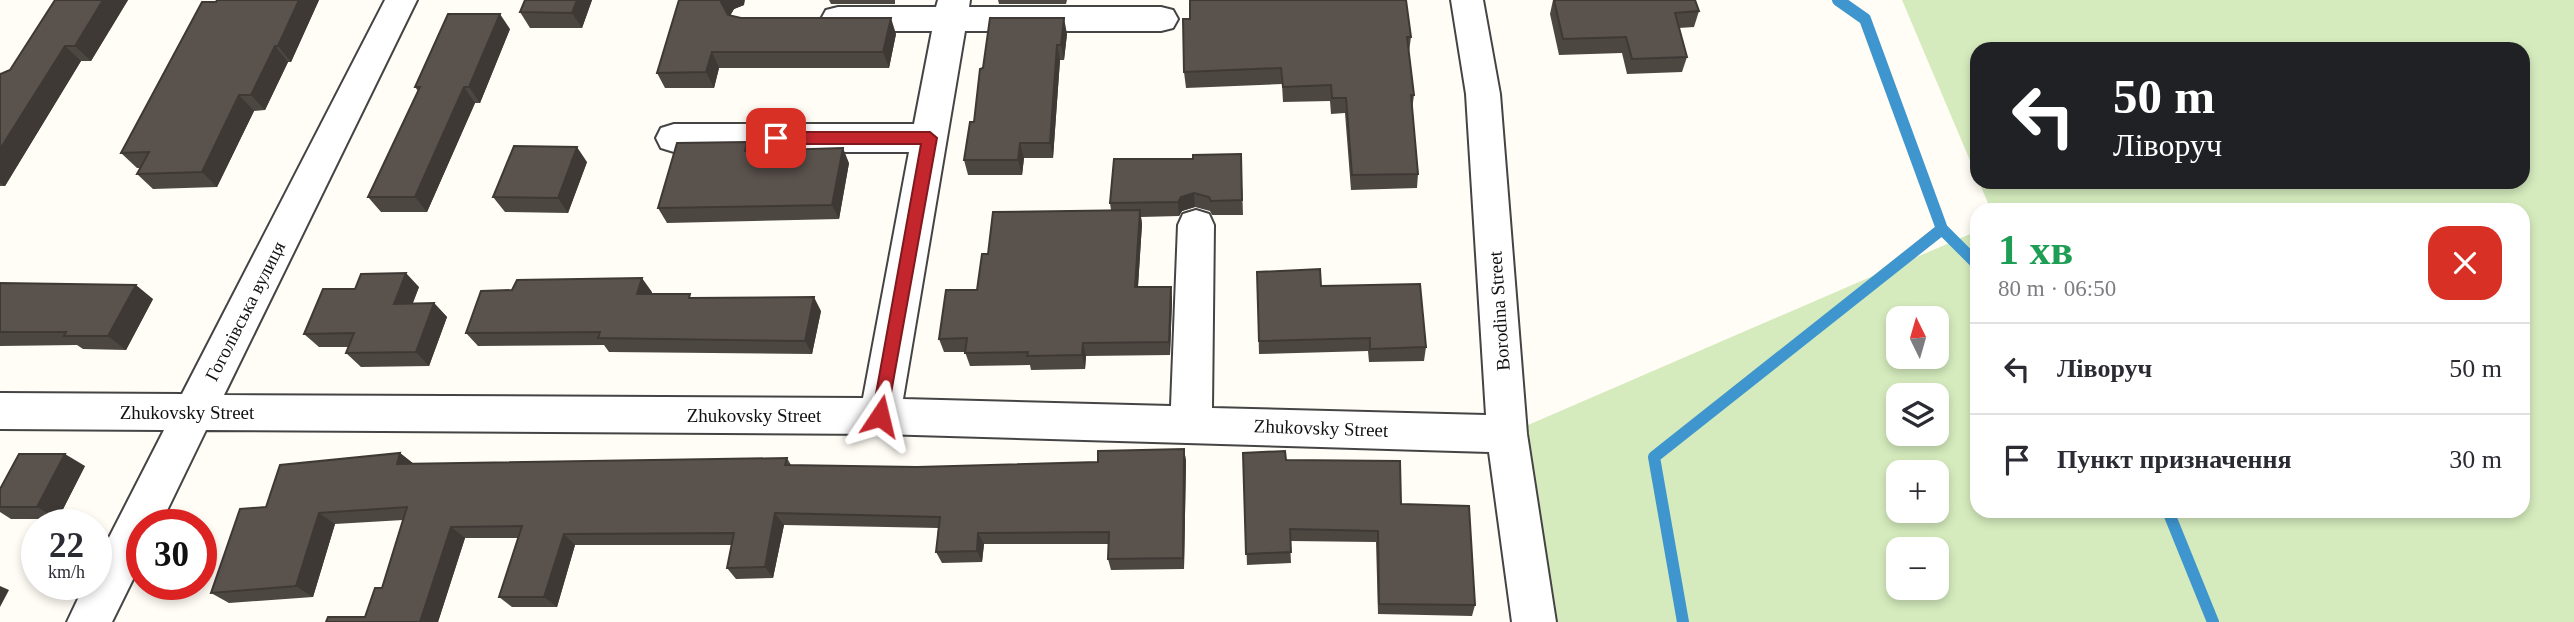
<!DOCTYPE html>
<html lang="uk">
<meta charset="utf-8">
<style>
:root{--surface:#fff;--page:#f7f7f7;--text:#2b2b33;--muted:#7c7c81;--line:#e1e1e2}
body{margin:0;font-family:Georgia,serif;background:var(--page);color:var(--text);height:100vh;display:flex;flex-direction:column;font-size:26px;white-space:nowrap}
*{box-sizing:border-box;margin:0}
p{font-size:23px;color:var(--muted)}
.icon{flex:none;width:38px;height:38px;fill:none;stroke:currentColor;stroke-width:2;stroke-linecap:round;stroke-linejoin:round}
.map{position:relative;flex:1;overflow:hidden}
.panel{position:absolute;left:1970px;top:203px;width:560px;height:315px;display:flex;flex-direction:column;background:var(--surface);border-radius:21px;box-shadow:0 4px 10px #0003}
.panel>*{flex:none}
.top-card{position:absolute;left:1970px;top:42px;width:560px;height:147px;border-radius:21px;box-shadow:0 4px 10px #0003;background:#202124;color:#fff;overflow:hidden}
.needle{width:46px;rotate:355deg}
.buttons{position:absolute;left:1886px;top:306px;display:grid;gap:14px}
.buttons a{display:grid;place-items:center;width:63px;height:63px;border-radius:14px;background:var(--surface);box-shadow:0 4px 10px #0003;font-size:35px}
.speed{position:absolute;left:21px;top:509px;display:flex;gap:14px;font-size:35px;font-weight:700;text-align:center}
.speed>*{display:grid;place-content:center;width:91px;height:91px;border-radius:50%;background:var(--surface);box-shadow:0 4px 10px #0003;line-height:1}
.speed small{font-size:18px;font-weight:400}
.speed .limit{border:10px solid #d22;background:#fff;color:#111}
.pin{position:absolute;display:grid;place-items:center;width:60px;height:60px;color:#fff;margin:-30px;border-radius:14px;box-shadow:0 4px 10px #0006}
.me{position:absolute;width:77px;margin:-38px;rotate:10deg;stroke-linejoin:round;filter:drop-shadow(0 0 5px #0008)}
.turn{display:flex;align-items:center;gap:24px;height:147px;padding:0 28px;font-size:32px}
.turn .icon{width:91px;height:91px;stroke-width:2.5}
.turn b{display:block;font-size:49px;line-height:60px}
.round{display:grid;place-items:center;flex:none;width:74px;height:74px;border-radius:21px;background:var(--page)}
.overview{display:flex;align-items:center;justify-content:space-between;height:119px;padding:0 28px}
h1{font-size:42px;font-weight:700;line-height:52px;color:#1e9e55}
ul{padding:0;list-style:none}
li{display:flex;align-items:center;gap:21px;height:91px;padding:0 28px;border-top:2px solid var(--line)}
li div{flex:1}
li b{display:block;font-size:26px}
li em{font-style:normal}
.map>svg:first-child{display:block}
</style>
<div class="map">
<svg width="2574" height="622" viewBox="0 0 2574 622">
<rect width="100%" height="100%" fill="#fffdf5"/>
<path fill="#d5ebbd" fill-rule="evenodd" d="M1902 0H2574V622H1535L1507 434 1977 231 1978 511H2524V210H1991L1979 182H2524V49H1978L1977 177ZM1899 318H1937V357H1899ZM1899 396H1937V434H1899ZM1899 472H1937V511H1899ZM1899 550H1937V588H1899Z"/>
<g fill="none" stroke-linecap="round" stroke-linejoin="round">
<path stroke="#3f96cf" stroke-width="12" d="M1942 229 1978 265
M2168 511 2213 622
M1683 622 1654 457 1942 229 1865 19 1838 0"/>
<defs>
<path id="minor" d="M385 0H417L224 395 863 398 909 152H674L661 148 656 138 661 128 674 124H914L932 31H838L826 28 821 19 826 10 838 7H936L938 0H970L969 7H1161L1173 10 1178 19 1173 28 1161 31H965L903 399 1171 406 1178 225 1183 214 1196 210 1209 214 1214 225 1212 408 1486 415 1466 94 1451 0H1483L1500 94 1527 434 1556 622H1512L1489 452 880 434 206 430 160 525H142V561L112 622H67L85 584H96V563L164 430 0 429V393L182 394Z"/>
</defs>
<use href="#minor" stroke="#444" stroke-width="4"/>
<use href="#minor" fill="#fff" fill-rule="evenodd"/>
</g>
<path fill="#4d4742" d="M55 0H128L91 61H81L5 186H0V74L3 73 10 70Z
M217 0H319L291 62H288L265 110 254 111 217 187 153 189 137 174 140 168H137L121 153Z
M592 0 582 28H530L520 12Z
M679 0 744 5 734 9 730 15 741 18 896 34 889 68H719L714 88H665L657 73Z
M829 0H895V4H831Z
M998 0H1067L1066 4H999Z
M1553 0H1695L1699 11 1694 27 1679 28 1687 57 1682 72 1627 74 1622 53 1559 55 1550 14Z
M510 29 480 103H475L427 212H381L368 197 418 91 415 87Z
M1067 34 1064 60H1060L1053 158H1024L1022 175H968L964 160 974 122 983 68Z
M1411 37 1409 52 1414 95 1412 110 1418 174 1417 188 1351 190 1345 113 1331 114 1330 101 1283 102 1282 84 1186 88 1184 72Z
M747 142 752 151 849 163 839 219 667 223 658 208Z
M1241 154 1243 215H1212L1210 211 1195 207 1182 211 1179 216 1141 217 1142 224 1138 287H1171L1172 301 1170 355 1086 356 1085 369 1031 370 1030 365 970 366 965 352H944L939 339 977 290 988 254 1111 210 1110 203 1193 159Z
M587 162 568 213 505 212 493 197Z
M1257 272 1321 286 1426 347 1424 361 1369 362 1368 351 1259 354Z
M0 283 153 299 126 350 83 349 77 345 0 346Z
M419 287 413 303H434L447 317 429 366 361 367 346 353 349 347H319L304 334Z
M652 292 651 294 821 311 812 354 609 352 604 345 478 346 466 333Z
M1184 449 1186 461 1184 569 1111 570 1108 559 1109 544H984L982 562 942 563 936 552 938 528 784 525 773 578 736 579 727 568 732 545H575L557 607H512L499 597 518 538H465L438 622H326L365 617 382 588 403 520 335 524 313 597 229 603 211 593 266 507 400 453 414 464 787 458 791 465 917 467 1098 462Z
M1243 453 1286 460 1401 504 1475 605 1472 616 1378 614 1376 542 1290 541 1291 563 1247 565Z
M85 466 58 519H11L0 512V489Z"/>
<path fill="#3f3936" d="M103 0H128L91 61 75 46Z
M299 0H319L291 62 278 46Z
M577 0H592L582 28 572 13Z
M722 0H745L744 5 734 9 729 18 721 2Z
M500 14 510 29 480 103 469 87Z
M891 18 896 34 889 68 883 52Z
M1064 18 1067 34 1064 60 1061 45Z
M1057 45 1060 60 1053 158 1050 143Z
M65 46 81 61 5 186 0 183V149Z
M275 46 288 62 265 110 251 95Z
M712 52 719 68 714 88 706 72Z
M464 87 475 103 427 212 415 197Z
M239 95 254 111 217 187 202 172Z
M747 142 755 157 745 151Z
M1020 143 1024 158 1022 175 1018 160Z
M577 147 587 162 568 213 558 198Z
M843 148 849 163 839 219 832 205Z
M1194 193 1195 207 1182 211 1179 216 1178 202 1181 197Z
M1140 210 1142 224 1137 301 1135 287Z
M406 273 419 287 407 317 394 304Z
M642 278 652 292 647 308 637 294Z
M136 285 153 299 126 350 108 336Z
M1171 287 1172 301 1170 355 1169 342Z
M814 297 821 311 812 354 805 341Z
M434 303 447 317 429 366 416 352Z
M1083 343 1086 356 1085 369 1082 355Z
M1184 449 1186 461 1184 569 1183 558Z
M400 453 415 465 397 464Z
M65 454 85 466 58 519 37 507Z
M319 513 335 524 313 597 296 586Z
M775 513 784 525 773 578 765 567Z
M451 527 465 538 438 622H420Z
M978 533 984 544 982 562 977 551Z
M564 534 575 545 557 607 544 597Z
M0 586 9 590 0 607Z"/>
<path fill="#5a524d" stroke="#3f3936" stroke-width="2" d="M55 0H103L75 46H65L0 149V74L3 73 10 70Z
M217 0H299L278 46H275L251 95H239L202 172 137 174 149 152 121 153 202 2H216Z
M525 0H577L572 13 520 12Z
M679 0H722L721 2 728 15 741 18H891L883 52H712L706 72 657 73Z
M1190 0H1406L1411 37H1407L1414 95H1411L1418 174 1352 175 1346 98H1332L1331 85 1283 87 1281 68 1184 72 1183 19H1190Z
M1554 0H1695L1699 11 1675 13 1687 57 1632 59 1626 37 1563 39Z
M448 14H500L469 87H464L415 197H368L420 87H415Z
M990 18H1064L1061 45H1057L1050 143H1020L1018 160H964L970 122H974L980 69 983 68Z
M747 142 745 151 843 148 832 205 658 208 677 143Z
M514 146 577 147 558 198 493 197Z
M1241 154 1242 200 1211 201 1209 197 1194 193 1181 197 1178 202 1110 203 1114 159H1193V155Z
M1140 210 1135 287H1171L1169 342 1083 343 1082 355 1027 356 1028 352 965 353 967 338 939 339 946 290H977L982 254H988L993 212Z
M1320 269 1321 286 1420 284 1426 347 1370 349V338L1259 341 1257 272Z
M406 273 394 304 434 303 416 352 346 353 354 333 304 334 323 289H355L361 274Z
M642 278 637 294H690L689 298 814 297 805 341 598 338 600 332 466 333 481 291 512 290 517 280Z
M0 283 136 285 108 336H64L66 332H0Z
M1184 449 1183 558 1108 559 1109 532 978 533 977 551 936 552 940 517 775 513 765 567 727 568 734 533 564 534 544 597H499L522 526 451 527 420 622H326L328 617H365L375 588H382L407 507 319 513 296 586 211 593 240 509 266 507 280 465 400 453 397 464 787 458 785 465 917 467 1098 462V451Z
M1285 451 1286 460 1400 461 1401 504 1469 506 1475 605 1379 604 1378 531 1290 529 1291 552 1246 554 1243 453Z
M19 454H65L37 507H0V489Z"/>
<path fill="#c4262e" stroke="#7f191e" stroke-width="2" d="M776 132H930L937 138 886 421 880 423 874 421 872 416 921 144H776L769 138Z"/>
<g text-anchor="middle" dominant-baseline="central" stroke-width="7" stroke-linejoin="round" paint-order="stroke">
<g font-size="19" fill="#111" stroke="#fff">
<text transform="translate(245 311) rotate(-63)">Гоголівська вулиця</text>
<text transform="translate(1499 311) rotate(-94)">Borodina Street</text>
<text x="187" y="412">Zhukovsky Street</text>
<text x="754" y="415">Zhukovsky Street</text>
<text transform="translate(1321 428) rotate(2)">Zhukovsky Street</text>
</g>
</g>
</svg>
<div class="buttons">
<a><svg class="needle" viewBox="-14 -14 28 28"><path d="M0-13l5 13h-10z" fill="#e53935"/><path d="M0 13l5-13h-10z" fill="#7c7c81"/></svg></a>
<a><svg class="icon" aria-label="layers" viewBox="0 0 24 24"><path d="M12 4l9 5-9 5-9-5zM3 14l9 5 9-5"/></svg></a>
<a>+</a>
<a>−</a>
</div>
<div class="speed"><div>22<small>km/h</small></div><div class="limit">30</div></div>
<div class="pin" style="left:776px;top:138px;background:#d93025"><svg class="icon" aria-label="arrive" viewBox="0 0 24 24"><path d="M6 21V4h12l-3 4 3 4H6"/></svg></div>
<svg class="me" style="left:880px;top:416px" viewBox="-20 -20 40 40"><path d="M0-17L14 15 0 8-14 15z" fill="#c4262e" stroke="#fff" stroke-width="4"/></svg>
<div class="top-card">
<div class="turn"><svg class="icon" aria-label="left" viewBox="0 0 24 24"><path d="M17 20v-9H6M10 6l-5 5 5 5"/></svg><div><b>50 m</b>Ліворуч</div></div>
</div>
<section class="panel">
<div class="overview"><div><h1>1 хв</h1><p>80 m · 06:50</p></div><a class="round" style="background:#d93025;color:#fff"><svg class="icon" aria-label="close" viewBox="0 0 24 24"><path d="M6 6l12 12M18 6L6 18"/></svg></a></div>
<ul>
<li><svg class="icon" aria-label="left" viewBox="0 0 24 24"><path d="M17 20v-9H6M10 6l-5 5 5 5"/></svg><div><b>Ліворуч</b></div><em>50 m</em></li>
<li><svg class="icon" aria-label="arrive" viewBox="0 0 24 24"><path d="M6 21V4h12l-3 4 3 4H6"/></svg><div><b>Пункт призначення</b></div><em>30 m</em></li>
</ul>
</section>
</div>
